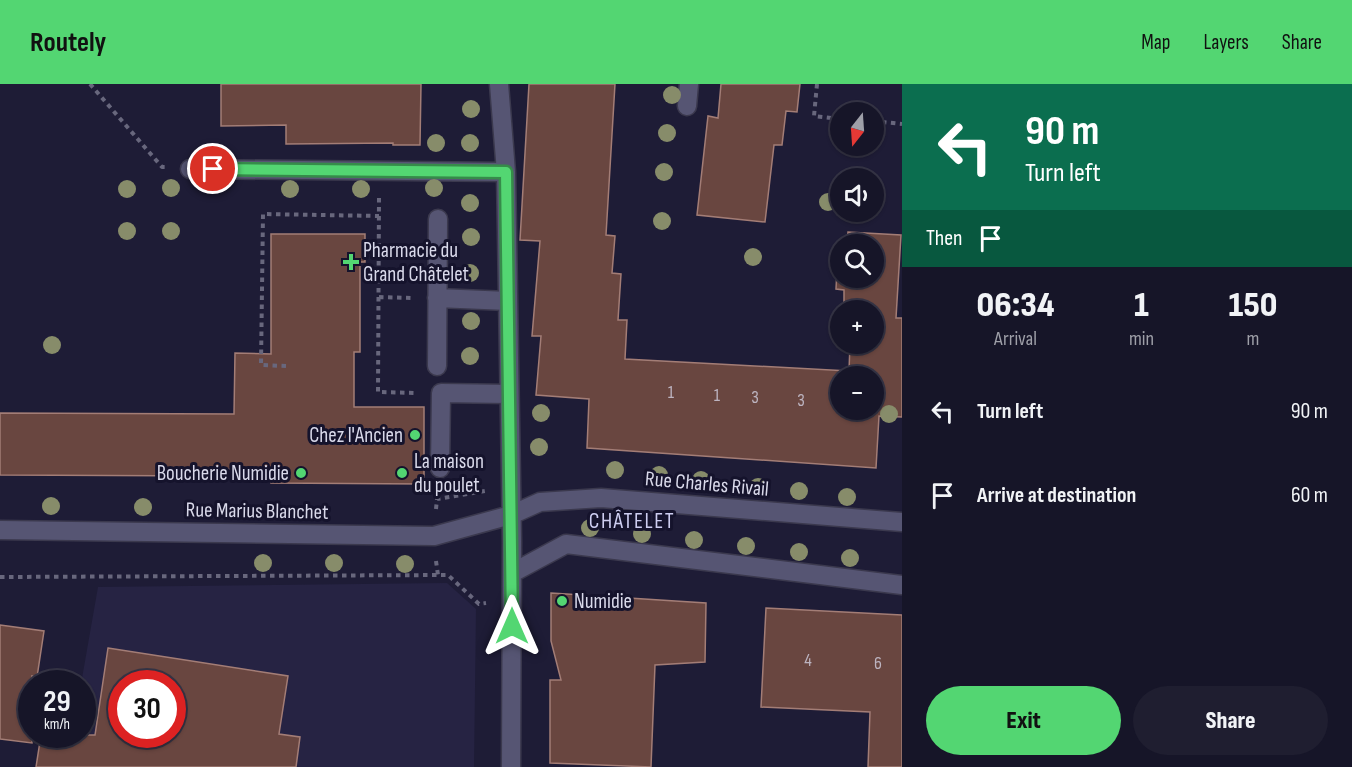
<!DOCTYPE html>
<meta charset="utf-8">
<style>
:root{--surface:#161528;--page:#1f1e30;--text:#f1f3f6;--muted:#9e9fa8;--line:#353445;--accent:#53d672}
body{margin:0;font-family:"Sofia Sans Condensed",sans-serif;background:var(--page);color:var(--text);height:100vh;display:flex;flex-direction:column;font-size:22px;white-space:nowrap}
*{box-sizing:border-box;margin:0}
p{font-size:20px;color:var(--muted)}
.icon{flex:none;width:33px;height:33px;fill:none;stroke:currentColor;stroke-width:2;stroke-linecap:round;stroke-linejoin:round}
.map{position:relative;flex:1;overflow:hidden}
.drawer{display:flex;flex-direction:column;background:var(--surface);width:450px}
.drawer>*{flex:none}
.top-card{background:#0b6e4f;color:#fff;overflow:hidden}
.needle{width:39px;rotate:197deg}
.buttons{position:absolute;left:830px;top:18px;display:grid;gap:12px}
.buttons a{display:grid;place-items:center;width:54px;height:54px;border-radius:50%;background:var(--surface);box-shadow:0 2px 4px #0004,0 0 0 2px var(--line);font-size:30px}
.speed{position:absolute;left:18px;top:586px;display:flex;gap:12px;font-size:30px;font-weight:700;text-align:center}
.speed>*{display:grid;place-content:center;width:78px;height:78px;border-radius:50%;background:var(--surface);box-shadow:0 2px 4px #0004,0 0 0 2px var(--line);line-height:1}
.speed small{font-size:15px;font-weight:400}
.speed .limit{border:9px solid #d22;background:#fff;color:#111}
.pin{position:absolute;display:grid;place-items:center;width:51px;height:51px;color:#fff;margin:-26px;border:3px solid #fff;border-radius:50%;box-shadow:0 2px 6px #0007}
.me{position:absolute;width:66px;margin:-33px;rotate:0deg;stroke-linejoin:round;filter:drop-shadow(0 0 4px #0008)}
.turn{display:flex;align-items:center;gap:21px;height:126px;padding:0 24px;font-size:27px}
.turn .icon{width:78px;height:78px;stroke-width:2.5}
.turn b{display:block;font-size:42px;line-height:51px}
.then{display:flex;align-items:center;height:57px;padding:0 24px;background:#0003;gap:12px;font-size:22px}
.eta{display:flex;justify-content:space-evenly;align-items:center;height:102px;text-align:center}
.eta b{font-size:36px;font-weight:800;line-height:42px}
.primary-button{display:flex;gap:12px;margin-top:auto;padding:12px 24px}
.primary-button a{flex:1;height:69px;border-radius:36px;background:var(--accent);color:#111;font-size:24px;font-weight:800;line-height:69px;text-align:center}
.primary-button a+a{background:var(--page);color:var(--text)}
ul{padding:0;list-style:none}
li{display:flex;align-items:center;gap:18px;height:84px;padding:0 24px}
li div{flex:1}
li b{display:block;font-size:22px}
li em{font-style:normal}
header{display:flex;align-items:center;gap:36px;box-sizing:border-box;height:84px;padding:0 30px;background:var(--accent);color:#111}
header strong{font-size:28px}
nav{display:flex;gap:33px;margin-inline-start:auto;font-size:21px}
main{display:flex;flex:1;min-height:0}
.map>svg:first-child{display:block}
</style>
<header>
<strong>Routely</strong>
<nav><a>Map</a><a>Layers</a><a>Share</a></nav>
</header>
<main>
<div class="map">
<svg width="902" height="683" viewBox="0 0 902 683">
<rect width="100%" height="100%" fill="#1e1c36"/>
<path fill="#262343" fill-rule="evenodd" d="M447 499 476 525 474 683H68L82 651V600H81L98 503ZM122 600H172V651H122Z"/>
<path fill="#694640" stroke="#a37d76" stroke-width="1.5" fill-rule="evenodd" d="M221 0H421L420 61H393V59L286 60V41L221 42Z
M529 0H615L606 151 615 152 612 189 621 190 618 236H627L625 275 849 287 850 260H873V226H851V224L844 223V206L836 205 838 165H840V194H873V160H847L848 148 901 151 896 234H902V333L879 332 876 384 587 364 589 315 536 311 541 252H532L540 157 520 156ZM840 292H873V326H840Z
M721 0H800L797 28 786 27 782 61H774L765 138 697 131 708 32 718 34Z
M271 150H365V178H360V268H354V323H424V400L271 399V385H217V392L0 391V329L234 330 235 269 271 270Z
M551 509 706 519 705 578 655 581 651 683 550 679V596H561L551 557Z
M766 524 902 531V683H868L870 628 761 623Z
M0 541 44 547 37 593 32 592V659L0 655Z
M108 564 288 592 279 650 300 653 296 683H36L41 651H95ZM122 600H172V651H122Z"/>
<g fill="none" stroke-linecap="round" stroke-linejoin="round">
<defs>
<path id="minor" d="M499 0 506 88 512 458 511 683
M687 22 689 0
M190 85 506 88
M437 214 508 217
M437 282 438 135
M440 384 441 309 509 310
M0 446 434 452 511 431 540 418 601 414 902 438
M512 489 566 460 902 501"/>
</defs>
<use href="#minor" stroke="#3b394e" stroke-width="21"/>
<path stroke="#68677d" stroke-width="4" stroke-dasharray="4.5 4.5" stroke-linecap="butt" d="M90 0 162 83H165
M817 0 814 32 840 35
M873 37 902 40
M379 114 378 308 417 309
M379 213 413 214
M286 282 261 281 263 130 379 132
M436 425 437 415 485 407
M436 477 438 491
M0 493 448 491 479 520 486 519"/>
<use href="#minor" stroke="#565573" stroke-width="18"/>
</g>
<g fill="#878c6a">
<circle cx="672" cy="11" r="9"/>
<circle cx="471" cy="25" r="9"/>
<circle cx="667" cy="49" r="9"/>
<circle cx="436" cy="59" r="9"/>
<circle cx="470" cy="59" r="9"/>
<circle cx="664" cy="88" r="9"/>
<circle cx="171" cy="104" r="9"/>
<circle cx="434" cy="104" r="9"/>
<circle cx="127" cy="105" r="9"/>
<circle cx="290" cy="105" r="9"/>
<circle cx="361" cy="105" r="9"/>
<circle cx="828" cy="118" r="9"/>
<circle cx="470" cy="119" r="9"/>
<circle cx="662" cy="137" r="9"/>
<circle cx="127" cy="147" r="9"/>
<circle cx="171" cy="147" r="9"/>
<circle cx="471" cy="153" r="9"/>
<circle cx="753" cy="173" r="9"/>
<circle cx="470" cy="189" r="9"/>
<circle cx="471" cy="237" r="9"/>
<circle cx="52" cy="261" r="9"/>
<circle cx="470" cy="272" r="9"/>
<circle cx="541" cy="329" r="9"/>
<circle cx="889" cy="330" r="9"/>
<circle cx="539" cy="363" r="9"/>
<circle cx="615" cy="386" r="9"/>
<circle cx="659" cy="391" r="9"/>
<circle cx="701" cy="396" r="9"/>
<circle cx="758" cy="403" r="9"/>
<circle cx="799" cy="407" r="9"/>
<circle cx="847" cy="413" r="9"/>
<circle cx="51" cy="422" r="9"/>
<circle cx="143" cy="423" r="9"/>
<circle cx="590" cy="444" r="9"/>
<circle cx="642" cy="450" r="9"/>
<circle cx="694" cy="456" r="9"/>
<circle cx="746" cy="462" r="9"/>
<circle cx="799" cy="468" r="9"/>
<circle cx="850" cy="474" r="9"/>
<circle cx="263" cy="479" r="9"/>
<circle cx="334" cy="479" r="9"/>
<circle cx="405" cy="480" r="9"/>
</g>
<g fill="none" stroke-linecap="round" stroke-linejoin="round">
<defs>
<path id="route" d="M213 85 506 88 512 542"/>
</defs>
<use href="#route" stroke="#368b4a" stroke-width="15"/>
<use href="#route" stroke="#53d672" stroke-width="10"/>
</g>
<g fill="#53d672" stroke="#15132c" stroke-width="2">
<path d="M348 169h6v6h6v6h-6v6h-6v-6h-6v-6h6z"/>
<circle cx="415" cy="351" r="6"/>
<circle cx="301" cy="389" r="6"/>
<circle cx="402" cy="389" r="6"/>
<circle cx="562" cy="517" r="6"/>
</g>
<g text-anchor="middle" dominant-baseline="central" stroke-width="6" stroke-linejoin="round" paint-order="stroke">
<g font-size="18" fill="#bdb4c0">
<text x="671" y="308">1</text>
<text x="717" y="311">1</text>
<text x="755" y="313">3</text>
<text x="801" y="316">3</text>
<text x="808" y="576">4</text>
<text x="878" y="579">6</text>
</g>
<g font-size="21" fill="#d9d9ea" stroke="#15132c" text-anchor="start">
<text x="363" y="166">Pharmacie du<tspan x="363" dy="24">Grand Châtelet</tspan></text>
<text x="403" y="351" text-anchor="end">Chez l'Ancien</text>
<text x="414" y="377">La maison<tspan x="414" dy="24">du poulet</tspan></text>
<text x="289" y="389" text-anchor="end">Boucherie Numidie</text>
<text x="574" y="517">Numidie</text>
</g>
<g font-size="21" fill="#d9d9ea" stroke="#15132c">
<text transform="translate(707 400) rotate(5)">Rue Charles Rivail</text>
<text transform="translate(257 427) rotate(1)">Rue Marius Blanchet</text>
</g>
<g font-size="22" letter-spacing="1.5" fill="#cecef1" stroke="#15132c">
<text x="632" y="437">CHÂTELET</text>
</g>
</g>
</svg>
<div class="buttons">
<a><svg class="needle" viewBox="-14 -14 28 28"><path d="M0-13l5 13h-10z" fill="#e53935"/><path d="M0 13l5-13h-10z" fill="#9e9fa8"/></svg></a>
<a><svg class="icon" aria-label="sound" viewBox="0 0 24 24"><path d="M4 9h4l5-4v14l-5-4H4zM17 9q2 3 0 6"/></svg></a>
<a><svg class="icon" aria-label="search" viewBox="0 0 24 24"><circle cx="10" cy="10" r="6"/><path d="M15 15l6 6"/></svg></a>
<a>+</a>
<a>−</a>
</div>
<div class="speed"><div>29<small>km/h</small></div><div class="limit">30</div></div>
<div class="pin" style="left:213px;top:85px;background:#d93025"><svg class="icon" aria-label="arrive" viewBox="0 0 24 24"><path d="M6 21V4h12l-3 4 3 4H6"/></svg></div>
<svg class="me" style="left:512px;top:542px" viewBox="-20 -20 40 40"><path d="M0-17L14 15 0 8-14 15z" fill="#53d672" stroke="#fff" stroke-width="4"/></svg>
</div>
<section class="drawer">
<div class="top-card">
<div class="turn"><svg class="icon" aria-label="left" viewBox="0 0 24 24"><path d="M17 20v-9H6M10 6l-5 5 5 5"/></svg><div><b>90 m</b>Turn left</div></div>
<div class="then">Then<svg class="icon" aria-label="arrive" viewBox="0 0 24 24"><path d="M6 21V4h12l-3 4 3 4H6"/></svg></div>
</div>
<div class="eta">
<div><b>06:34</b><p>Arrival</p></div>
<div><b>1</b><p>min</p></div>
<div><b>150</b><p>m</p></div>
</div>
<ul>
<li><svg class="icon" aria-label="left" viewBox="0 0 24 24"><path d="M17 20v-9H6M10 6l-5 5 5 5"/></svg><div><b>Turn left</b></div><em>90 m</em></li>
<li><svg class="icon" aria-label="arrive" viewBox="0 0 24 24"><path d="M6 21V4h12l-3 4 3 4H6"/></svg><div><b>Arrive at destination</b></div><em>60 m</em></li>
</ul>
<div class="primary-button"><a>Exit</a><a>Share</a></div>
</section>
</main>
